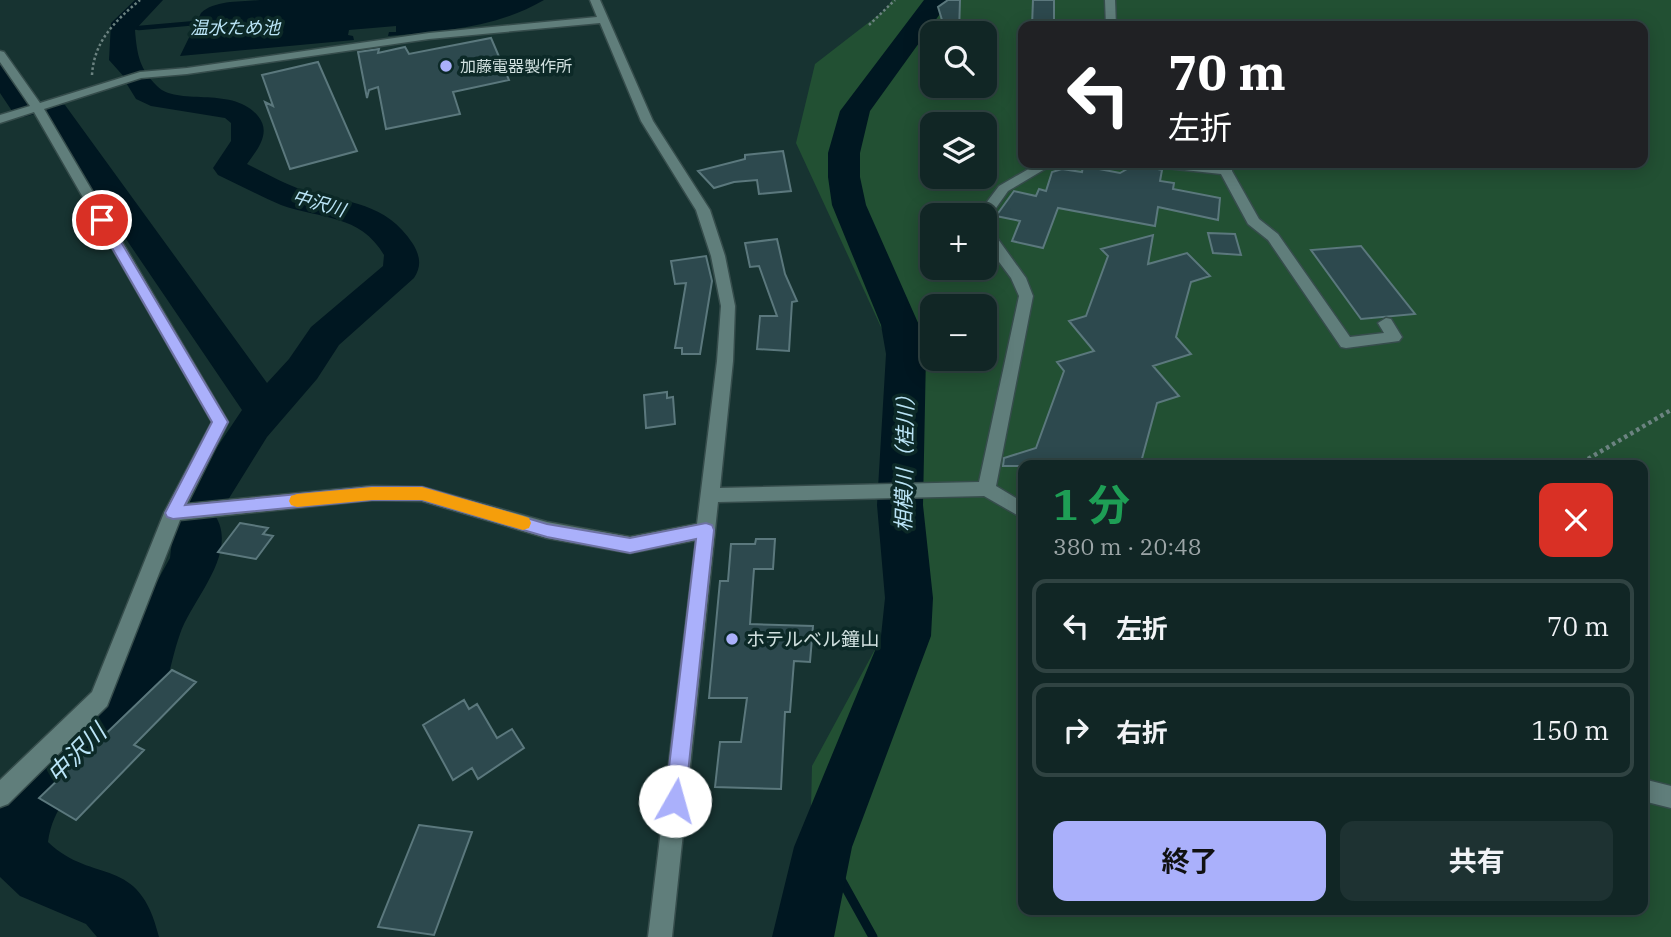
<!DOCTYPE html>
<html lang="ja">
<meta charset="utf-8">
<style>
:root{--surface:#112625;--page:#1e3232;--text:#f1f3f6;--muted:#9ca5a7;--line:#304342;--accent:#aab0fb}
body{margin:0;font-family:"IBM Plex Serif","Noto Sans JP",serif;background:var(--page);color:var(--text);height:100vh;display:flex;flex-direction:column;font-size:26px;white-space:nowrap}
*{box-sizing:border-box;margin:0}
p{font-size:23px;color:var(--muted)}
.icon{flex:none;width:38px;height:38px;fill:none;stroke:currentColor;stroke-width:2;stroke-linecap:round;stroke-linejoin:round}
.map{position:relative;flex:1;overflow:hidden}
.side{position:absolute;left:1018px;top:460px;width:630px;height:455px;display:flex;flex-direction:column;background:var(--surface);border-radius:14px;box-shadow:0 4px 18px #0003,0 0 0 2px var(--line)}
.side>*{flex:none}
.hud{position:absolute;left:1018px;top:21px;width:630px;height:147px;border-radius:14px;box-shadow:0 4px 18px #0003,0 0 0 2px var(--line);background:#202124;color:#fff;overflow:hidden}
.fabs{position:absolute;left:920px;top:21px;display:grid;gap:14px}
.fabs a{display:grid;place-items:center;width:77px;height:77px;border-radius:14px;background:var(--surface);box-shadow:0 4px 18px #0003,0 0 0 2px var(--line);font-size:35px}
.pin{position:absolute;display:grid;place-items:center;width:60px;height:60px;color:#fff;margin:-30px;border:4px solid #fff;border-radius:50%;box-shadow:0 2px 7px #0007}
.me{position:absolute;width:77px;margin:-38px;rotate:7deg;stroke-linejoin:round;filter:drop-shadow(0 0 5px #0008)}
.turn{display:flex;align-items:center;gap:24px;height:147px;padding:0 35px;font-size:32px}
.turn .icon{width:91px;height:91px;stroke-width:2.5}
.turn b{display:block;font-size:49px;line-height:60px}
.round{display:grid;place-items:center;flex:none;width:74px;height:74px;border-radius:14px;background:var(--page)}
.summary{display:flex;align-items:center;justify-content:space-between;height:119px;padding:0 35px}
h1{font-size:42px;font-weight:700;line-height:52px;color:#1e9e55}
.button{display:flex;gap:14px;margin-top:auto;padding:14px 35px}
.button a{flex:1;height:80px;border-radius:14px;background:var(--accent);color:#111;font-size:28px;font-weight:700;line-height:80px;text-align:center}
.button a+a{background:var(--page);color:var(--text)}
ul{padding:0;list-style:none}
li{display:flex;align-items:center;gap:21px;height:94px;margin:0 14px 10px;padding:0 21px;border:4px solid var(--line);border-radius:14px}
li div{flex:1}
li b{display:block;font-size:26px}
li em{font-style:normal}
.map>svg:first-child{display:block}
</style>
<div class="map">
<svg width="1671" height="937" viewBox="0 0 1671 937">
<rect width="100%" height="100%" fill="#173331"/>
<path fill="#225033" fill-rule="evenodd" d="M892 0H1671V937H808L812 766 913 579 911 392 796 143 815 64 886 9ZM1024 26H1643V163H1024ZM933 33H985V86H933ZM933 124H985V177H933ZM933 215H985V268H933ZM933 306H985V359H933ZM1024 466H1643V910H1024Z"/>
<path fill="#001721" d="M260 0H544C496 28 442 31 388 36L389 32H396V26L349 30 348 35 353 36 354 40 180 56 201 13C215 0 241 2 260 0Z"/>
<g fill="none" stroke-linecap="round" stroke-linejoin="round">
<path stroke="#001721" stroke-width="4.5" d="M123 25 139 28 196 23"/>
<path stroke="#001721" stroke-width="9" d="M823 847 873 937"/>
<path fill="#001721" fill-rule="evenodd" d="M135 0H163L135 30C137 56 140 69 157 86 177 107 233 85 258 116 272 133 257 150 247 164 266 173 286 185 306 191 348 203 386 202 413 244 420 256 422 266 414 278L339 345 317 379 267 437 223 508 212 511C243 550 192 598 180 634 168 668 171 687 146 718 113 759 55 786 48 842 94 886 139 853 159 937H97L86 924 20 896 0 877V804L7 787 35 750 96 696 121 666 132 627 170 558 174 525 181 512 192 508 185 495 242 410 44 118 35 114 24 117 14 114 0 93V63L10 65 36 104 47 101 65 105 267 383 289 359 311 327 383 266 384 255C360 214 320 219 281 205 260 196 239 185 218 175L213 168 231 141V123L225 118 151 106 136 99 125 81 126 79 109 60 111 23Z
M924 0H950L870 111 860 153V177L866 205 919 325 926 354 923 505 933 598 931 636 852 847 834 937H772L794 847 881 636 885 598 877 505 886 354 881 325 832 205 828 177V153L840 111Z"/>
</g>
<path fill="#2d494e" stroke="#5b787d" stroke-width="2" d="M948 0H960L959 33H946L938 7Z
M1033 0H1054V26H1032Z
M491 38 509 80 453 92 460 114 386 129 378 87 369 90 367 98 358 52 379 49 378 53 405 47 409 54Z
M318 62 357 151 290 169 265 102 273 106 262 75Z
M783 151 791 191 759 194 757 180 734 182 714 188 698 171 745 159V155Z
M1136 164 1162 170 1160 181 1174 183 1173 189 1220 198 1218 220 1158 207 1155 226 1058 208 1043 248 1012 241 1020 221 996 216 1014 191 1036 196 1039 189 1046 191 1052 172 1062 169 1082 172 1083 166 1120 173Z
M1208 233 1235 234 1241 255 1213 253Z
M1153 235 1148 264 1187 253 1210 276 1191 282 1176 337 1191 354 1153 366 1179 396 1157 403 1140 466H1003L1004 458 1036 448 1064 371 1057 362 1094 351 1069 321 1086 316 1108 256 1101 249Z
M777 239 785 274 797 301 792 302 789 351 757 349 760 316H777L759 266 750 267 745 243Z
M1361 246 1415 314 1361 319 1311 250Z
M706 256 712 281 700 354H682V348H675L686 283 675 284 671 261Z
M667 392V398L673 397 675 424 646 428 644 395Z
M240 523 268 528 263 534 273 536 256 559 218 552Z
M756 539H775L773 569H754L750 624 813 626 810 662 794 661 790 712H785L781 789 715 787 720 742H741L747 698H709L720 581H728L731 544H755Z
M172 670 196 682 134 745 144 750 76 820 39 798Z
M464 700 469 709 477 704 497 738 512 729 524 748 478 779 472 768 453 780 423 725Z
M419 825 472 832 434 935 378 927Z"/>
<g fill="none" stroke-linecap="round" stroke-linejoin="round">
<defs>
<path id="minor" d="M590 0H600L653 121 710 210 725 256 735 306 733 361 720 488 979 482 1019 296 1011 278 985 243V227L990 228 1026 278 1033 296 996 486 1024 503V519L984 496 718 502 672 937H648L696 540 630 553 547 538 422 501 372 500 180 520 107 706 8 804 0 807V780L92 692 164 513 212 422 34 112 0 123V115L30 106 0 62V51L4 52 40 103 140 72 187 68 429 33 597 17ZM600 23 641 121 696 210 711 256 721 306 717 361 697 524 630 537 547 522 422 487 372 486 187 504 228 422 44 109 141 78 187 74 429 39Z
M1105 0H1115L1116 26H1106Z
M1039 163H1055L1008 191 989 218 977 215 999 186Z
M1151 163 1220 166V163H1232V171L1259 219 1278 234 1350 337 1384 333 1378 323 1386 318 1391 319 1402 337 1399 341 1346 348 1341 347 1268 240 1248 224 1221 174 1157 167Z
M1643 779 1671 786V808L1643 801Z"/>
</defs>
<use href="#minor" stroke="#364d4c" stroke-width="3"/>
<path stroke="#6c8381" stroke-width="2.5" stroke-dasharray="2.5 2.5" stroke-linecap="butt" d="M869 25 895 0
M92 75C94 41 115 21 140 0"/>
<path stroke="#6c8381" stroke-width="4.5" stroke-dasharray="3.5 3.5" stroke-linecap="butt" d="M1576 466 1671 410"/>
<use href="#minor" fill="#607e7b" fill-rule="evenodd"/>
</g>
<path fill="#aab0fb" stroke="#6e72a3" stroke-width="2" d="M102 216 108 220 228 422 185 505 372 487H422L547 524 630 538 706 523 712 525 714 530 685 801 682 809 675 812 668 809 665 801 696 539 630 553 547 537 422 500H372L173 519 167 517 165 513 212 422 96 220Z"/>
<path fill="#f59e0b" d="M372 487H422L523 516 529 518 531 523 529 528 523 530 422 500H372L297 507 291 505 289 501 291 496 297 494Z"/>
<g fill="#aab0fb" stroke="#0c2927" stroke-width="2.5">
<circle cx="446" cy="66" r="7"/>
<circle cx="732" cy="639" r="7"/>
</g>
<g text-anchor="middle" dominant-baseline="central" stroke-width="7" stroke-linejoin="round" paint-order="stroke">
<g font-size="16" fill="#d0e0df" stroke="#0c2927" text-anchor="start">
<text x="460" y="66">加藤電器製作所</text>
</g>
<g font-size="18" font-style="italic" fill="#bae4f6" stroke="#0c2927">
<text x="235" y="27">温水ため池</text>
<text transform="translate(319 203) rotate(16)">中沢川</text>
</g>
<g font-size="19" fill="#d0e0df" stroke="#0c2927" text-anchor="start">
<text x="746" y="639">ホテルベル鐘山</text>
</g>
<g font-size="21" font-style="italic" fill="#bae4f6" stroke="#0c2927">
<text transform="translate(904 458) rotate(-89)">相模川（桂川）</text>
</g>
<g font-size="24" font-style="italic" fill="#bae4f6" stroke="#0c2927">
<text transform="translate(76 753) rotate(-45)">中沢川</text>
</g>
</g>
</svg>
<div class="fabs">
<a><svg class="icon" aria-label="search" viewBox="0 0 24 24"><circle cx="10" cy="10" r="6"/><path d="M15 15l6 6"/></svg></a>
<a><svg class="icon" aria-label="layers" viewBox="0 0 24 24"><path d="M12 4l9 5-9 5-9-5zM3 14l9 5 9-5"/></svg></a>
<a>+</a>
<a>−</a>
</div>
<div class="pin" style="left:102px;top:220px;background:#d93025"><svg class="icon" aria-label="arrive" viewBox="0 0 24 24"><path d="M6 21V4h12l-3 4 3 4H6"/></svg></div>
<svg class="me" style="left:675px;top:801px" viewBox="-20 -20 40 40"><circle r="19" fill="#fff"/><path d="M0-13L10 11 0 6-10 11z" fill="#aab0fb"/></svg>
<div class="hud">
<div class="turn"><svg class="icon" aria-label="left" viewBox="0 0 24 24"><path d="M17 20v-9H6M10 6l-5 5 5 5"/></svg><div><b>70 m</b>左折</div></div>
</div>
<section class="side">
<div class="summary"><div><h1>1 分</h1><p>380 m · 20:48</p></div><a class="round" style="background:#d93025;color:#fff"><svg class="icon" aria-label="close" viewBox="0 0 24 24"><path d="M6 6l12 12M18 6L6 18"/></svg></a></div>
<ul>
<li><svg class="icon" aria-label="left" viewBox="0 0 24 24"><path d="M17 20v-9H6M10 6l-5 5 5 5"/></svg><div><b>左折</b></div><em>70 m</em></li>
<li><svg class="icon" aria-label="right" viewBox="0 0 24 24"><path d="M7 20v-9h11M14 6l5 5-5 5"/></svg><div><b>右折</b></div><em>150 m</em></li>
</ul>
<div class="button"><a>終了</a><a>共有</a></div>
</section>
</div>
